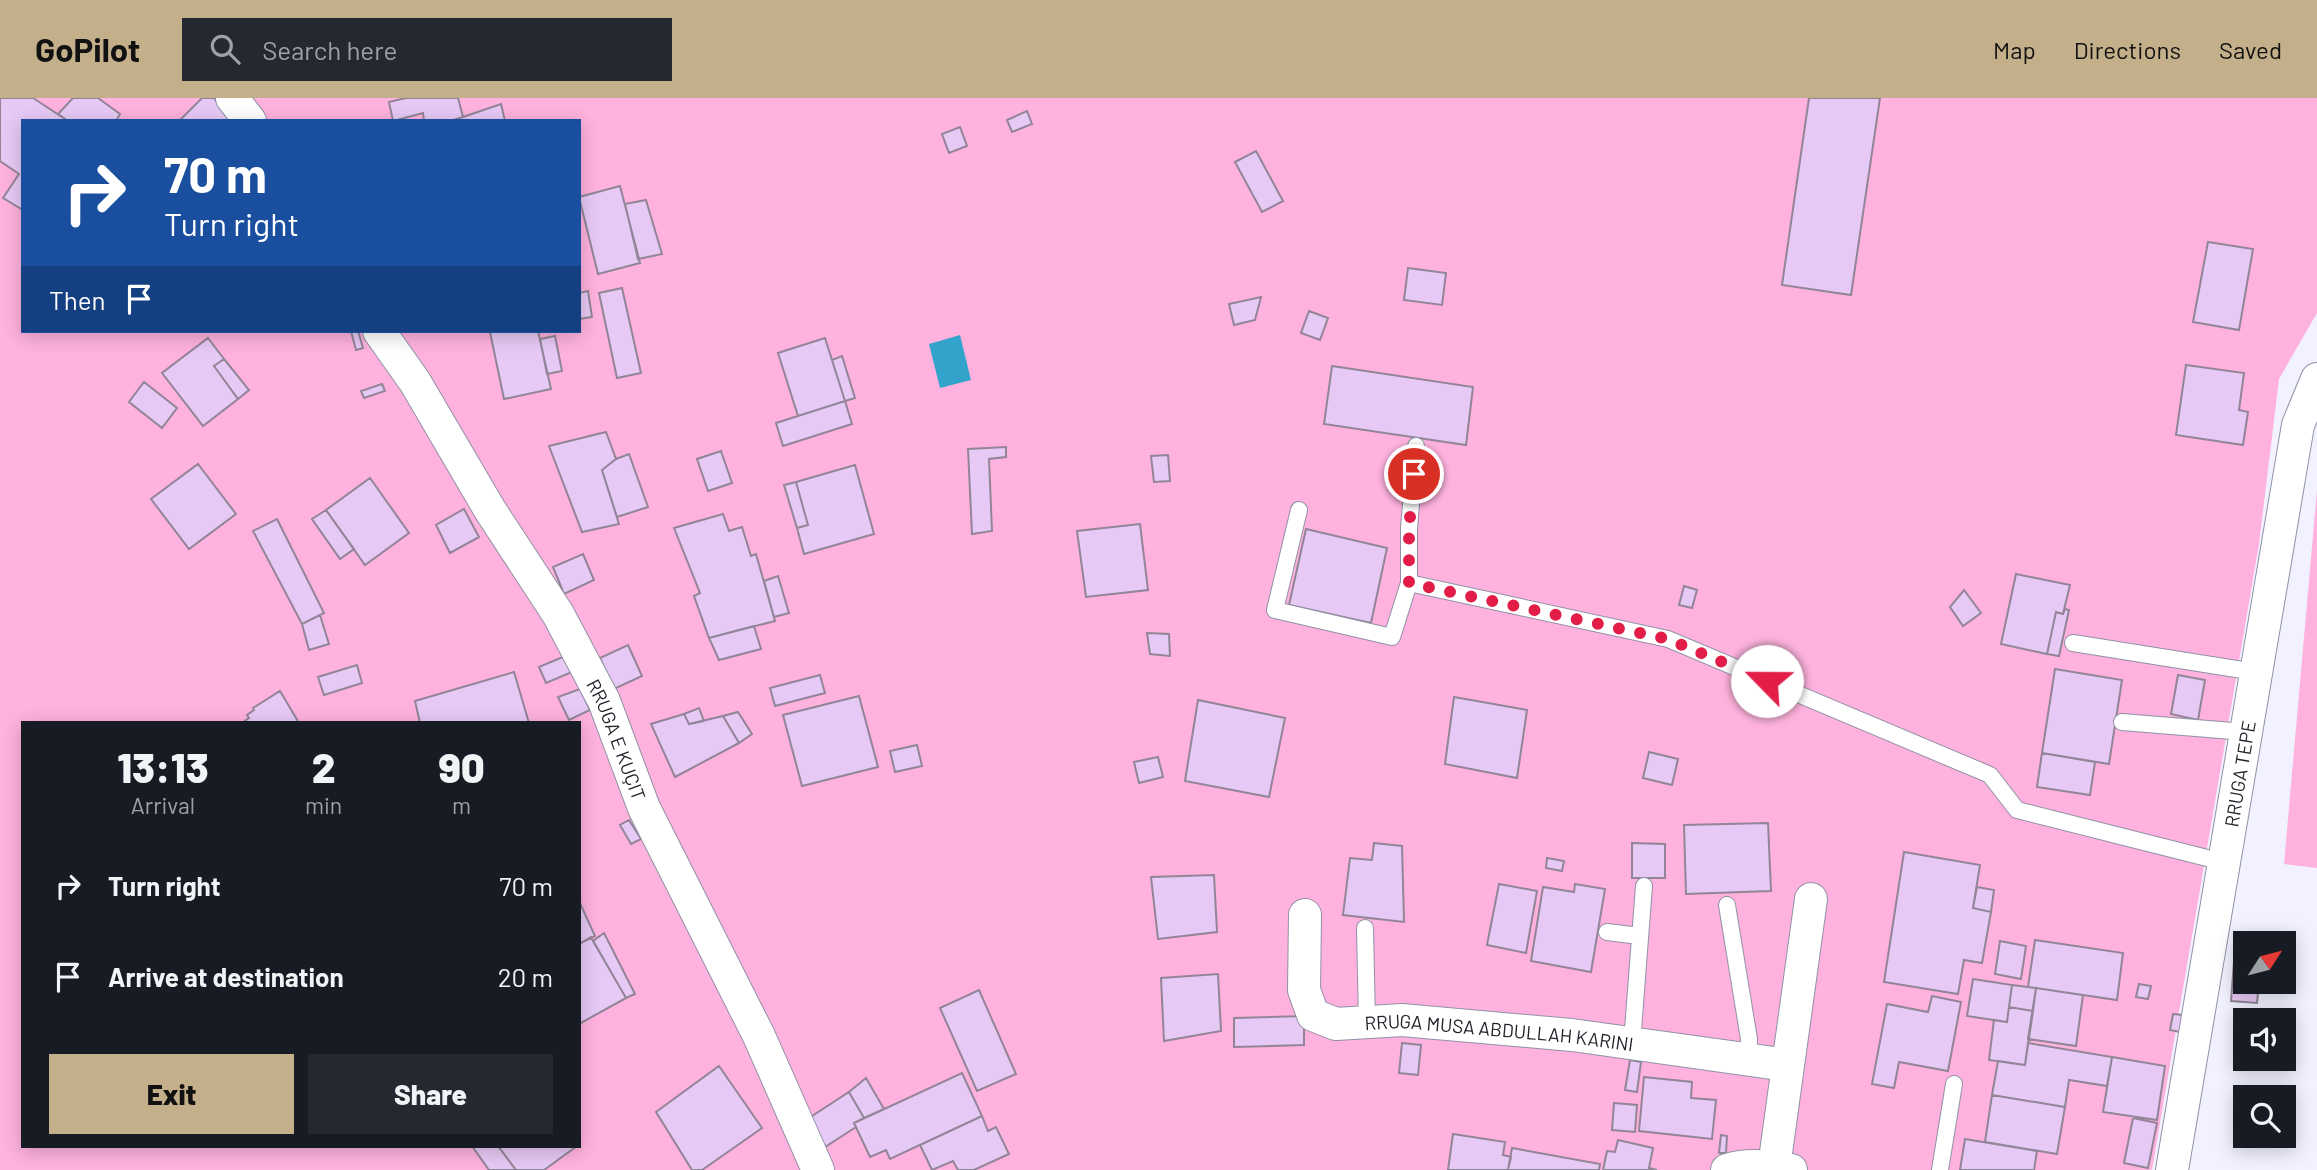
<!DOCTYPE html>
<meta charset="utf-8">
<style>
:root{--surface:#171b24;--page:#242831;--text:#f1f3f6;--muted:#9ea1a6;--accent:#c3af89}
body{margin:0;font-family:Barlow,sans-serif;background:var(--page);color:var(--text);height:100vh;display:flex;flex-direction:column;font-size:26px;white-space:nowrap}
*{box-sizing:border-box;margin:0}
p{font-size:23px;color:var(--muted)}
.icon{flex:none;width:38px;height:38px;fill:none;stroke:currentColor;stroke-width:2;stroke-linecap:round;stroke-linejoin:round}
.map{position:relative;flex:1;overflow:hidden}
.panel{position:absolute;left:21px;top:623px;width:560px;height:427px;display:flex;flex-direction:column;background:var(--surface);border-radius:0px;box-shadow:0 4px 18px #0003}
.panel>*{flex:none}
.top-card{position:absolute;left:21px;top:21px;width:560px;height:214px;border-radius:0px;box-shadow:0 4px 18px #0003;background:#1a4fa0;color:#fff;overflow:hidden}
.needle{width:46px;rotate:54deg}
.controls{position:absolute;left:2233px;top:833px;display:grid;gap:14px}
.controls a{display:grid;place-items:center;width:63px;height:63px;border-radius:0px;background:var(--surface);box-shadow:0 4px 18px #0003;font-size:35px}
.pin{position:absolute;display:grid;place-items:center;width:60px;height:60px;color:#fff;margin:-30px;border:4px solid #fff;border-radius:50%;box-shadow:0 2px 7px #0007}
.me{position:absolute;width:77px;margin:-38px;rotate:293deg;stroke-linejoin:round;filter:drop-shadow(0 0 5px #0008)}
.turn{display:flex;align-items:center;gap:24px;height:147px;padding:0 28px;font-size:32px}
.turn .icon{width:91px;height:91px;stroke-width:2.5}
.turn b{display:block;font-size:49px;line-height:60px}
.then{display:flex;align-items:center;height:66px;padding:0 28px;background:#0003;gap:14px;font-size:26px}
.eta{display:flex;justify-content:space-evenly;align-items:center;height:119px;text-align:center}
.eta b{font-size:42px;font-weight:800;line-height:49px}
.cta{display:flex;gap:14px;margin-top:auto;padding:14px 28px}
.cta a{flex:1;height:80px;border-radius:0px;background:var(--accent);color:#111;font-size:28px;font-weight:800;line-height:80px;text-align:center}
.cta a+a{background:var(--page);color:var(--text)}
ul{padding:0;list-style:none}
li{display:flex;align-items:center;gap:21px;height:91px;padding:0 28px}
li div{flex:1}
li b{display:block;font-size:26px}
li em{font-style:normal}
header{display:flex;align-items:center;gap:42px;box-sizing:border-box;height:98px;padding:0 35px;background:var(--accent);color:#111}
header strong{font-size:33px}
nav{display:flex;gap:38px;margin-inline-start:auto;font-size:24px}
.search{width:490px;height:63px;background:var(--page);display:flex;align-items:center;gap:18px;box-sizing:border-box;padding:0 24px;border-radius:0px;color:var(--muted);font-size:26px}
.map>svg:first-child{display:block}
</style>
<header>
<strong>GoPilot</strong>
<div class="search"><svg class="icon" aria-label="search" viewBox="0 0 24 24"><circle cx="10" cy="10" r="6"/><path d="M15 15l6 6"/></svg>Search here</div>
<nav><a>Map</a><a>Directions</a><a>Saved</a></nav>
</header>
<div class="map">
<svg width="2317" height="1072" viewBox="0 0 2317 1072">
<rect width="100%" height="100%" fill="#f1f1ff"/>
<path fill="#feb2dd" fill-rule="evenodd" d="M0 0H2317V215L2279 281 2259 446 2152 1072H0ZM23 23H579V233H23ZM23 625H579V1048H23Z
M2317 392V770L2284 766Z"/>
<path fill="#32a4cb" d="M960 237 971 282 940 290 929 246Z"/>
<path fill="#e7c9f5" stroke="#928598" stroke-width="2" d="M0 0H33L68 23H23V112L3 100 19 76 0 63Z
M73 0H98L120 16 116 23H68L58 16Z
M202 0H214L233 23H179Z
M406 0H458L463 19 450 23H424L423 15 393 23 389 4Z
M1809 0H1880L1851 197 1782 187Z
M501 6 505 23H450L463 19Z
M1027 13 1032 26 1012 34 1007 22Z
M960 29 967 48 949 55 942 36Z
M1256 53 1283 103 1262 114 1235 64Z
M620 88 640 165 598 176 579 99Z
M646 102 662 156 638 161 625 106Z
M2208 144 2253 151 2239 232 2193 224Z
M1408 170 1446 175 1442 207 1404 202Z
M622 190 641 275 617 280 599 195Z
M588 193 592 219 579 221V195Z
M1261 199 1255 222 1234 227 1229 206Z
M1309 213 1328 220 1320 242 1301 235Z
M351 233H358L363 250 356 252Z
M538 233 551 291 504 301 490 234Z
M555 238 562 273 547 276 540 241Z
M208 240 224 261 214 268 238 301 203 328 162 275Z
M825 240 845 303 798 318 778 255Z
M842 258 855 300 845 303 832 262Z
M224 261 249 292 238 301 214 268Z
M2186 267 2244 275 2239 312 2248 314 2243 347 2176 337Z
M1332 268 1473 289 1466 347 1324 326Z
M144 284 177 310 162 330 129 304Z
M382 286 385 293 364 300 361 293Z
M845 303 852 326 783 348 776 325Z
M606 334 616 361 602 372 619 426 582 434 549 348Z
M1006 349V359L989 361 992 433 972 436 968 351Z
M721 353 732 385 708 393 697 361Z
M629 356 648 409 617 419 602 372 616 361Z
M1168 357 1170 383 1154 384 1151 358Z
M198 366 236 416 189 451 151 401Z
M855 367 874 436 804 456 797 430 808 427 796 384Z
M370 380 409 435 365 467 326 412Z
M796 384 808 427 797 430 784 387Z
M464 411 479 439 450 455 436 427Z
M326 412 354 451 340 461 312 421Z
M723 416 729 433 742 429 751 458 756 456 775 523 709 540 694 498 700 495 674 430Z
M277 421 324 515 302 526 253 433Z
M1140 426 1148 492 1086 499 1077 433Z
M1306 431 1387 450 1371 525 1289 507Z
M583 456 594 482 564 496 553 469Z
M2016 476 2070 487 2063 516 2056 514 2047 556 2001 546Z
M778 478 789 515 774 519 764 483Z
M1684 488 1697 492 1692 510 1679 507Z
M1964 492 1981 515 1963 528 1950 509Z
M2065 511 2069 512 2059 558 2047 556 2056 514 2063 516Z
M320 517 329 546 309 552 302 526Z
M754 528 761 551 719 562 709 540Z
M1147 535 1169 536 1170 558 1150 556Z
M628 547 642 578 614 591 600 560Z
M565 558 572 574 546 585 539 569Z
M357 567 362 585 324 597 318 579Z
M2055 571 2122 582 2109 666 2042 655Z
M514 574 529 625H420L415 603Z
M820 577 825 595 775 608 770 590Z
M2178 577 2205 582 2198 622 2171 616Z
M580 591 590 612 569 622 558 599Z
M280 593 299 625H242L249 620 247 617 254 612 253 610Z
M859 598 878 669 802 688 783 617Z
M1454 599 1527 612 1517 680 1445 666Z
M1198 602 1285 620 1269 699 1185 683Z
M699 610 704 623 689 626 684 616Z
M738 614 752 636 739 645 723 618Z
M684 616 689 626 723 618 739 645 675 679 651 626Z
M917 647 922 668 895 674 890 653Z
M1649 654 1678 661 1672 687 1643 680Z
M2042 655 2095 664 2090 697 2037 689Z
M1158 659 1163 679 1139 685 1134 664Z
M629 722 641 741 631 746 620 727Z
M1768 725 1771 793 1686 796 1684 727Z
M1374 745 1402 748 1404 824 1343 817 1350 760 1372 762Z
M1632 745 1665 746V780H1632Z
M1904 754 1980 767 1973 810 1991 814 1982 865 1964 862 1958 896 1884 884Z
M1547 760 1564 763 1562 773 1546 770Z
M1214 777 1217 834 1158 841 1151 779Z
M1499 786 1537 793 1526 855 1487 847Z
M1575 786 1605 791 1591 874 1531 863 1543 789 1574 794Z
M1977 789 1994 792 1991 814 1973 810Z
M579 803 595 838 579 846Z
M604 835 635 896 626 900 593 843Z
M591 839 626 900 579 926V846Z
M2035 842 2123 855 2117 902 2028 889Z
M2000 843 2026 848 2021 881 1995 876Z
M2234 863 2245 864V884H2259L2257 905 2231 903Z
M1218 876 1221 933 1164 943 1161 880Z
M1973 881 2012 887 2007 924 1967 918Z
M2139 886 2151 888 2148 901 2136 899Z
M2012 887 2036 890 2033 913 2009 909Z
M2036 890 2083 897 2076 948 2028 941Z
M979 892 1016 976 977 993 940 910Z
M1932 898 1961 904 1948 973 1899 964 1894 990 1872 986 1887 906 1928 914Z
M2009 909 2033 913 2025 967 1989 962 1994 922 2007 924Z
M2173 916 2183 917 2180 934 2170 932Z
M1304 918V947L1234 949V920Z
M1402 945 1421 947 1418 977 1399 975Z
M2028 945 2112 959 2107 988 2069 982 2065 1009 1992 997 1998 963 2025 967Z
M2112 959 2165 968 2157 1022 2103 1014Z
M1630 962 1641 964 1637 994 1625 992Z
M719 968 762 1030 702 1072H692L656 1014Z
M962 975 982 1018 890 1061 886 1052 870 1059 854 1025Z
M1644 979 1692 984 1691 1000 1716 1002 1712 1041 1639 1033Z
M866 980 884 1011 864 1020 849 994Z
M849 994 864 1020 854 1025 856 1029 825 1049 809 1020Z
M1992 997 2065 1009 2057 1056 1985 1044Z
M1614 1005 1637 1007 1635 1034 1612 1032Z
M982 1018 988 1033 996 1029 1009 1056 974 1072H958L953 1063 932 1072 920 1047Z
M2133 1020 2157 1025 2148 1070 2124 1065Z
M1453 1036 1505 1044 1503 1057 1511 1059 1508 1072H1448Z
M1721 1037 1727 1038 1726 1055H1719Z
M1965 1041 2037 1053 2034 1072H1960Z
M1618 1042 1653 1050 1649 1070 1657 1072H1603L1607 1053 1615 1054Z
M472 1048H498L516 1072H489Z
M498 1048H577L544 1072H516Z
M1512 1050 1600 1066 1599 1072H1508Z"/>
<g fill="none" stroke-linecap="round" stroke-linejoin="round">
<defs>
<path id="service" d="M1299 412 1275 512 1392 539 1409 485V430L1416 348
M1409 485 1668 541 1990 677 2017 712 2223 764
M2073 545 2255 574
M2122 624 2245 634
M1727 807 1749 941 1748 962
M1365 830 1367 924
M1607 834 1640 838
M1632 945 1644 788
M1940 1072 1954 986"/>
<g id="minor">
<path d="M232 0 250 23"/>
<path id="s1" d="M379 233 415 284 490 412 558 516 604 603 644 710 759 938 818 1072"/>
<path id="s2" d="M1305 817 1304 892 1313 917 1336 926 1402 922 1572 937 1787 967"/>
<path d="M1774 1069 1811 801"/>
<path d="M1727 1072C1747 1065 1771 1068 1791 1072"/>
<path id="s3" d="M2172 1072 2298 327 2317 281"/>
</g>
</defs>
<use href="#service" stroke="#9091a6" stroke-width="18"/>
<use href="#minor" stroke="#9091a6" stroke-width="34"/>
<use href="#service" stroke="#fff" stroke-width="16"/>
<use href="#minor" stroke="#fff" stroke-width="32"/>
</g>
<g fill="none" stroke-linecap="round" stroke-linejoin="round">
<path stroke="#e11d48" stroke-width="12" stroke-dasharray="0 21.6" d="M1414 376 1409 430V485L1668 541 1767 583"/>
</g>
<g text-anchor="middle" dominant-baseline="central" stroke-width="5" stroke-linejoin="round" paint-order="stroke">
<g font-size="19" fill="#22222a" stroke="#f1f1ff">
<text stroke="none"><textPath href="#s1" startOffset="474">RRUGA E KUÇIT</textPath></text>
<text stroke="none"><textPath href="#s3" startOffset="402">RRUGA TEPE</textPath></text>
<text stroke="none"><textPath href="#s2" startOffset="290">RRUGA MUSA ABDULLAH KARINI</textPath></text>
</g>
</g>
</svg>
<div class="controls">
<a><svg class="needle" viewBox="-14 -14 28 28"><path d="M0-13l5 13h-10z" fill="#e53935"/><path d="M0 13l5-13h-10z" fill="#9ea1a6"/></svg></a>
<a><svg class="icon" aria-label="sound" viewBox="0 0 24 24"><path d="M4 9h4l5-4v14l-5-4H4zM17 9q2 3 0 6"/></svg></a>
<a><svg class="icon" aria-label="search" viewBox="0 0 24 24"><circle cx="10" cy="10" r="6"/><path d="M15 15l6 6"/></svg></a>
</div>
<div class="pin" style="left:1414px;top:376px;background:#d93025"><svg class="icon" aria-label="arrive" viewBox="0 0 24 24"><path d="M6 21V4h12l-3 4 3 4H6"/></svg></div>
<svg class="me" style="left:1767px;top:583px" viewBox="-20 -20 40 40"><circle r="19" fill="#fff"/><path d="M0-13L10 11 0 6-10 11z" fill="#e11d48"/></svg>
<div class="top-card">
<div class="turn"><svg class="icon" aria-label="right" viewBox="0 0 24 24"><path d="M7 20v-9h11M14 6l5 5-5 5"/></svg><div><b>70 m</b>Turn right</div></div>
<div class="then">Then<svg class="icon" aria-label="arrive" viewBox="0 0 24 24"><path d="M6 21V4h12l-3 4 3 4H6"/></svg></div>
</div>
<section class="panel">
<div class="eta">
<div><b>13:13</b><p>Arrival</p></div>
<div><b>2</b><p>min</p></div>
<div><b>90</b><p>m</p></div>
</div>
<ul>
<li><svg class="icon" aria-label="right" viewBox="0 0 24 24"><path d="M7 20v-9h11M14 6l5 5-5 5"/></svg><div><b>Turn right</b></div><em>70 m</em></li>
<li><svg class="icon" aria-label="arrive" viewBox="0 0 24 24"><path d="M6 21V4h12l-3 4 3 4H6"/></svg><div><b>Arrive at destination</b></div><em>20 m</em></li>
</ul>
<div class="cta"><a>Exit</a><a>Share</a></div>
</section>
</div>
